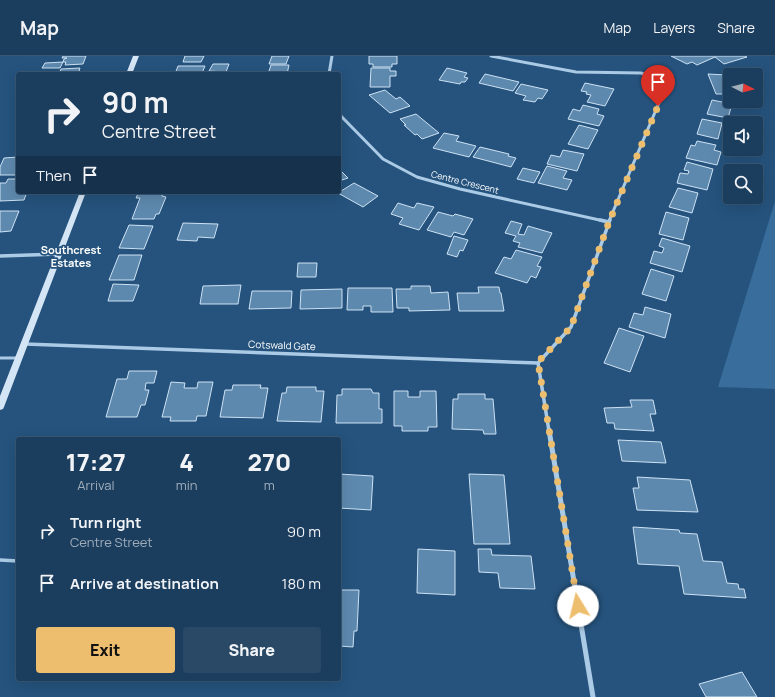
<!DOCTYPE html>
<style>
:root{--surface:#1c3e5e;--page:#294967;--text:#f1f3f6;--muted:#a0aebc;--line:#3a5773;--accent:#eebe6f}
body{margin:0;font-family:Manrope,sans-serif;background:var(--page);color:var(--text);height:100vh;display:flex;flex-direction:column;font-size:15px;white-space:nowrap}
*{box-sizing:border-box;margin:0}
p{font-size:13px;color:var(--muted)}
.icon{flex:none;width:22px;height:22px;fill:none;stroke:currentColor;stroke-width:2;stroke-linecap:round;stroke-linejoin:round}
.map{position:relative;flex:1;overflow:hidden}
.details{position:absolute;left:16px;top:381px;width:325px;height:244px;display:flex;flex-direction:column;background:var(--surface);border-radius:4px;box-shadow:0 4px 16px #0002,0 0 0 1px var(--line)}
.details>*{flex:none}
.banner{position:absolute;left:16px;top:16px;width:325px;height:122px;border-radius:4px;box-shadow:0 4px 16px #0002,0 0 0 1px var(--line);background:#1c3e5e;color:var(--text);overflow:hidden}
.needle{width:26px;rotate:96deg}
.tools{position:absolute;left:723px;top:12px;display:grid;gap:8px}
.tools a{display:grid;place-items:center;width:40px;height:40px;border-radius:4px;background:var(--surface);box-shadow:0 4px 16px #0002,0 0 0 1px var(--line);font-size:20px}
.pin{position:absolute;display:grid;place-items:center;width:34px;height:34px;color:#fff;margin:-41px -17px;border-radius:50% 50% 50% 0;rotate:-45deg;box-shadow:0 0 4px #0007}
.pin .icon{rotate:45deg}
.me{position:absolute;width:44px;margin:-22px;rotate:351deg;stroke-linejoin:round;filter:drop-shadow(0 0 3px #0008)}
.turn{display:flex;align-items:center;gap:14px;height:84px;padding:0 20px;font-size:18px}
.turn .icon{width:52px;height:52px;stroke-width:2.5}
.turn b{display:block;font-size:28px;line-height:34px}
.then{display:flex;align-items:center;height:38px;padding:0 20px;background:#0003;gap:8px;font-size:15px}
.eta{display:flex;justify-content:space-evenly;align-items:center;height:68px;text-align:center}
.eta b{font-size:24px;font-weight:800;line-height:28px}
.primary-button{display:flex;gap:8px;margin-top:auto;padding:8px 20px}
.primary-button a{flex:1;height:46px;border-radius:4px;background:var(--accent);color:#111;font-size:16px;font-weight:800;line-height:46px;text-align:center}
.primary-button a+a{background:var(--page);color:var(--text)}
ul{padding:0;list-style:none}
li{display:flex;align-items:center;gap:12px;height:52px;padding:0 20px}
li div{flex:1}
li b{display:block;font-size:15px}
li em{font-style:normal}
header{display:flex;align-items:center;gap:24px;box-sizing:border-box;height:56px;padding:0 20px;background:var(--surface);border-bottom:1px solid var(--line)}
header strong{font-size:19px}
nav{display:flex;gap:22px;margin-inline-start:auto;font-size:14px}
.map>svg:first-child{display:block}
</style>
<header>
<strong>Map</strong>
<nav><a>Map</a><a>Layers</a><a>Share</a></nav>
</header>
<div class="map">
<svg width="775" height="641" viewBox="0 0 775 641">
<rect width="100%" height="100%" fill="#25537d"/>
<path fill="#396d9b" d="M775 145V333L718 331Z"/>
<path fill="#5e89ae" stroke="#cde2f4" d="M63 0H86L83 8 65 9 66 6H63L64 3 67 2H62Z
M185 0H204L201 6H183Z
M272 0H289L286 8H269Z
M369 0H397V8H392V11H373V8H369Z
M671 0H745L747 1 724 8 715 1 697 9 692 6 687 8Z
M63 6 60 12H42L45 7Z
M213 8H229L226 16 209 15Z
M271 9H289L287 18H268Z
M178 10H205L202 17 175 18Z
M80 12 78 18H59L61 13Z
M371 12H390V15H396V20H390V31H370Z
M447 12 467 17 464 21 468 22 465 26H461L460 28 439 24Z
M485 18 519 26 513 35 479 27Z
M708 18 726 19 730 27V38H716Z
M585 27 614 33 605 50 587 46 591 39 586 38 587 36 581 35Z
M521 28 548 34 542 43 538 42 535 46 523 44 526 40 515 37Z
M385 34 396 43 400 41 410 50 390 57 369 39Z
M712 44 732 48 728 62 707 58Z
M583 49 599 53 597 58 604 60 599 70 568 63 573 53 580 55Z
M416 58 439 77 422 83 417 78 415 79 404 69H406L400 63Z
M702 63 722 67 718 83 697 78Z
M579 69 598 74 588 93 568 88Z
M444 77 459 80 456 85 476 90 469 101 433 92Z
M697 85 716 89 714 94 721 96 717 109 686 102 691 89 695 90Z
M480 91 509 98 508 100 516 102 511 111 473 101Z
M563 94 584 98 577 115 547 108 551 99 560 101Z
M18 101V119H0V111L4 102Z
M687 106 713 113 707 134 677 127 680 117 688 118 689 115 684 114Z
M547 110 567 115 563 122 572 124 567 134 538 127Z
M523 112 540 116 534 127 517 123Z
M339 113 348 122 339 125Z
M8 123H18V136H27L24 144 0 145V127H6Z
M354 127 378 140 363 151 338 137Z
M678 132 698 137 692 157 669 151Z
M139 136H163L162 140 166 141 159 158H156L154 163H132L140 142H136Z
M398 147 414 152 417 147 434 151 419 174 399 168 403 162 391 158Z
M0 155H19L11 175 0 176Z
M438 156 453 160 455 158 473 163 464 179 454 176 451 181 427 174Z
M666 156 689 162 683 184 659 178Z
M511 165 522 168 518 178 524 179 528 170 552 177 542 197 518 191 520 187 513 185 516 180 505 177Z
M183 167 218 168 214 182 198 181 197 185 177 184Z
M129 169 153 170 144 193 119 192Z
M454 180 468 184 463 195 460 194 457 201 447 198Z
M662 182 690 190 682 216 650 207 654 195 662 197 664 192 659 190Z
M516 194 542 201 537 210 541 211 536 222 531 220 527 227 495 217 504 201 511 203Z
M119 199H142L134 224H109Z
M298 207H317L316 221H297Z
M651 213 674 220 666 245 642 238Z
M113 228 139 229 133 245H108Z
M241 229 238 248H200L203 230Z
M411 230H430L431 237 448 236 450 254 409 255V252H397L396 233H411Z
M478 231H499L500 237H501L504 255H459L457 237H479Z
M348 232H392L393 256H371V250H363V254H347Z
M342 233V252L300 253 301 234Z
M252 235H292L291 252 249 253Z
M645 251 671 258 665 282 629 271 634 257 643 259Z
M619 272 644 280 630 316 604 307Z
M129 315H157L154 327H146L145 334H149L145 349H141L137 361H106L117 323H127Z
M171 326 185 327 184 332H197L198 326H213L206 360H197L196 365H170L171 361H162Z
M233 329H261L260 332H268L263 362 220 361 225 334H232Z
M287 331H316V335H324L321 366 277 365 282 337H286Z
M342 333H371L373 337H379V353H382V367H336L337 339H342Z
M394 335H408V341H420V335H436L437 371H428V375H402V370H394Z
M458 338H485V343H493L496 378H484L483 374 452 373 453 343H458Z
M630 344H653L656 358H650L654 375 615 373 614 367H607L604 352 632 351Z
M618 384 661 386 666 407 622 405Z
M339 418 373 420 371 454 339 452Z
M469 418 504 419 510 488H474Z
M637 421 690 424 698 456 637 454 633 432H639Z
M633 471 679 474 680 477 697 478 703 505 722 506 727 527 738 528 739 533H744L746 542 684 538 679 510 638 508Z
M418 493 455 495V539L417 537Z
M478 493H491L492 499 531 500 535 533 500 532 498 517 479 516Z
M339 534H359L357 575H354L353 591 339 590Z
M742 616 757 641H706L699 628Z"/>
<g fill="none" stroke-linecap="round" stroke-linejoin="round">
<path stroke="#aacae5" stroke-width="3" d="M0 302H17"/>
<path stroke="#aacae5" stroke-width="3.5" d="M0 504 18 505"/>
<path stroke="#aacae5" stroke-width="3" d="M491 0 576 16 641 17 661 24 664 35 609 165
M329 18 332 0
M339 58 383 103 417 121 460 133 604 165"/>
<path stroke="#aacae5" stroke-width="3.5" d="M600 164 609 166
M0 200 59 198
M25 288 538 307
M538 307 571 271 610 164
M538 307 549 375"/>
<path stroke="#aacae5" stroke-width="5" d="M549 374 593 641"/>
<path fill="#d4e5f5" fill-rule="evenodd" d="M133 0H139L132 18H126Z
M80 136H86L4 351 3 353 0 354V340Z"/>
</g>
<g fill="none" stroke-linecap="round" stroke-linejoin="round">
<path stroke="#eebe6f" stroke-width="7" stroke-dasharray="0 12.6" d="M578 550 538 306 571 271 609 166 658 50"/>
</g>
<g text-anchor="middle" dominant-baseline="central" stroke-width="3.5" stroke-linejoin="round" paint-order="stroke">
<g font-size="9" fill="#fff" stroke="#25537d">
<text transform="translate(465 126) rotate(14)">Centre Crescent</text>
</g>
<g font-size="10" fill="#fff" stroke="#25537d">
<text transform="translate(282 289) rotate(2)">Cotswald Gate</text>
</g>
<g font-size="11" font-weight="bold" fill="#fff" stroke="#25537d">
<text x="71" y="193">Southcrest<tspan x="71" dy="13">Estates</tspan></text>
</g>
</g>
</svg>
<div class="tools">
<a><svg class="needle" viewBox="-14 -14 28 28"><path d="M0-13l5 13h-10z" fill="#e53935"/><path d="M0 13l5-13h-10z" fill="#a0aebc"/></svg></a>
<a><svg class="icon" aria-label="sound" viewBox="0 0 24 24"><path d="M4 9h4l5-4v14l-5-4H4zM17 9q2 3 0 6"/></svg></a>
<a><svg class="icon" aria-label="search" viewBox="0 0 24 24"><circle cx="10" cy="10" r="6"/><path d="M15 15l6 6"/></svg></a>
</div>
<div class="pin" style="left:658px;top:50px;background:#d93025"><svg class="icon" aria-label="arrive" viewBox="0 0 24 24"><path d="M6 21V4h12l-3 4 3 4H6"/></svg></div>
<svg class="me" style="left:578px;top:550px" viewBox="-20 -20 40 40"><circle r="19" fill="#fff"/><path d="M0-13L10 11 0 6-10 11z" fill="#eebe6f"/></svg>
<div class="banner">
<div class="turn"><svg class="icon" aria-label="right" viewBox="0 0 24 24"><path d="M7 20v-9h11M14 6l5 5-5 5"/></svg><div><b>90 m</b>Centre Street</div></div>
<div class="then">Then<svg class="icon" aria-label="arrive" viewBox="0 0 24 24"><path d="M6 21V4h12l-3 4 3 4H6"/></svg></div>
</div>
<section class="details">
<div class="eta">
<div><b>17:27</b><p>Arrival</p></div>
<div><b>4</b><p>min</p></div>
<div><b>270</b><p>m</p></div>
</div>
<ul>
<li><svg class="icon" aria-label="right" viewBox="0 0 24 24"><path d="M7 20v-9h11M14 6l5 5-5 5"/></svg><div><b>Turn right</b><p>Centre Street</p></div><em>90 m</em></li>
<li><svg class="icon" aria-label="arrive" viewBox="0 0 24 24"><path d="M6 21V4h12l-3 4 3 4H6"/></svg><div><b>Arrive at destination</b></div><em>180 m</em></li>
</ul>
<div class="primary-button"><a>Exit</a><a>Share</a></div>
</section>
</div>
